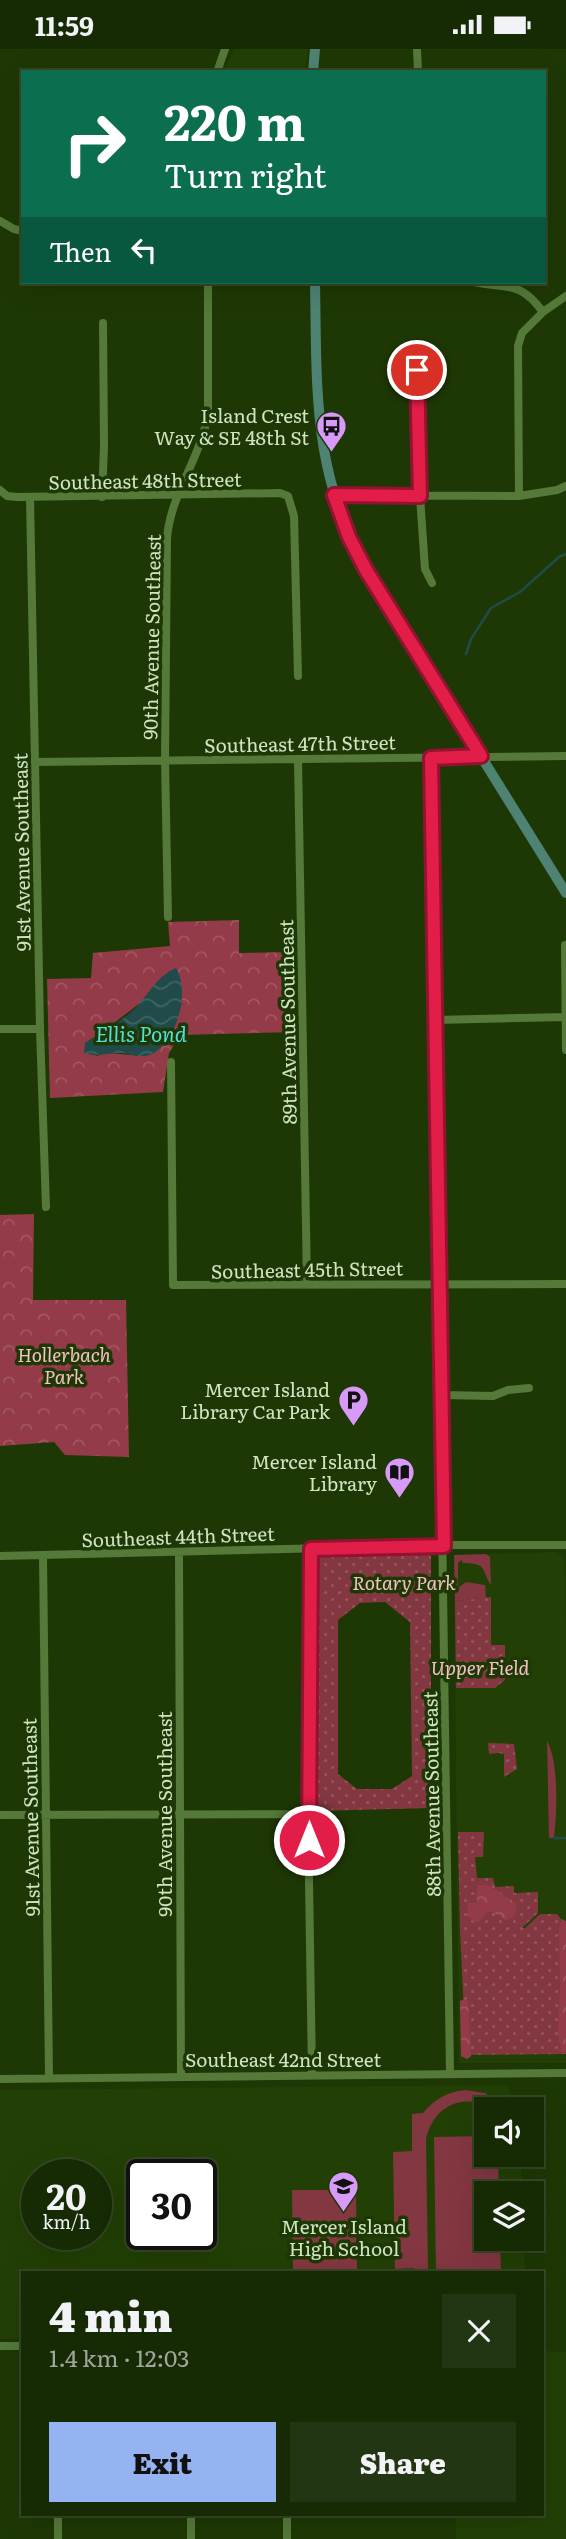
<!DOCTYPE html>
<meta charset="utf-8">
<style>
:root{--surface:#162a04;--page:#233613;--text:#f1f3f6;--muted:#9ea79a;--line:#354626;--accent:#95b2f1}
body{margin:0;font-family:Literata,serif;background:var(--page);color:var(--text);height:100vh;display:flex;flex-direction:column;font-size:26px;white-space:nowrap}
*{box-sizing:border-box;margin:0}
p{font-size:23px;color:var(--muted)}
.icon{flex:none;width:38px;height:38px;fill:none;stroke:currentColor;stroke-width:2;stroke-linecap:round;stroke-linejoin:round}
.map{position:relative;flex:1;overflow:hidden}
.panel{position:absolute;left:21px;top:2222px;width:523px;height:245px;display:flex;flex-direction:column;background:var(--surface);border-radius:0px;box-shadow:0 7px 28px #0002,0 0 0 2px var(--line)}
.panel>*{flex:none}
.hud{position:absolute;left:21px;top:21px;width:525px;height:214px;border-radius:0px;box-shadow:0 7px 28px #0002,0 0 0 2px var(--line);background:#0b6e4f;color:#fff;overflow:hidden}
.tools{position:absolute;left:474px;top:2048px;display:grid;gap:14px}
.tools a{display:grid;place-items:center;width:70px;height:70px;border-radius:0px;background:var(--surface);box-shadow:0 7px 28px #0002,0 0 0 2px var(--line);font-size:35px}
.speed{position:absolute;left:21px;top:2110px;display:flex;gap:14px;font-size:35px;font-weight:700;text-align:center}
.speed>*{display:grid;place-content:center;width:91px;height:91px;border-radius:50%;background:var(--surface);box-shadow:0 7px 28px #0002,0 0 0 2px var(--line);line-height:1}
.speed small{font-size:18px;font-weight:400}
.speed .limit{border:4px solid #111;border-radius:10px;background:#fff;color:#111}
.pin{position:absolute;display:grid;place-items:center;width:60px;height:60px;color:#fff;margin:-30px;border:4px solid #fff;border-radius:50%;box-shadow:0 2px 7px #0007}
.me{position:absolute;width:77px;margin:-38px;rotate:0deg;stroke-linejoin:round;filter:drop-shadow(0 0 5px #0008)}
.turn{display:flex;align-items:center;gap:24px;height:147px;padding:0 28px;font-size:32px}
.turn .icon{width:91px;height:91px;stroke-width:2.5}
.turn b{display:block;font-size:49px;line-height:60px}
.then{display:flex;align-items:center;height:66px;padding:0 28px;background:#0003;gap:14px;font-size:26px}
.round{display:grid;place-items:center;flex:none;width:74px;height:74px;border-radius:0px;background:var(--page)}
.overview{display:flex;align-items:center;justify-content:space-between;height:119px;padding:0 28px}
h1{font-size:42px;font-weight:800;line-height:52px}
.cta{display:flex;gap:14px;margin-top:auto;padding:14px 28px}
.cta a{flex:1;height:80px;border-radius:0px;background:var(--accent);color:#111;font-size:28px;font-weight:800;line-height:80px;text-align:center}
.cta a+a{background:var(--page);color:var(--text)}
.status{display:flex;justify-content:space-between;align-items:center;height:49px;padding:0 35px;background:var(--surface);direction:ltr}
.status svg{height:19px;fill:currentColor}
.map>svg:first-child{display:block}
</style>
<div class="status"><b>11:59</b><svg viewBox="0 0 49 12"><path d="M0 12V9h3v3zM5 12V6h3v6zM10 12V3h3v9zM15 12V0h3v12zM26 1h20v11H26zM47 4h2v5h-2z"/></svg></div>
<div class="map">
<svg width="566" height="2490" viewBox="0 0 566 2490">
<defs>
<pattern id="grass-dots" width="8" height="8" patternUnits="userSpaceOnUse" patternTransform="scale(1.75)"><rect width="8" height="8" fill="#833741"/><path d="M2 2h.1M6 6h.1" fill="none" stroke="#94545b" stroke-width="1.8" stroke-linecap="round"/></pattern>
<pattern id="forest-crowns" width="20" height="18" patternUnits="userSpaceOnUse" patternTransform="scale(1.75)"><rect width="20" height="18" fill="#933b48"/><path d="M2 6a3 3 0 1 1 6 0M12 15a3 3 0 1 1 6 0" fill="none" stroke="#a15761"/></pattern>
<pattern id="water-waves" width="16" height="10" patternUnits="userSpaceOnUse" patternTransform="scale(1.75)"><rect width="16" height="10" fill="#204b4a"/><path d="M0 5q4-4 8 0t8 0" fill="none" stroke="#3f6562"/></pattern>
</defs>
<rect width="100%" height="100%" fill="#1e3805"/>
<path fill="#224005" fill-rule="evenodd" d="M235 0H308L305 23H222Z
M557 1503 565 1510 566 1580V2014H459L454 1506Z
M508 2036 514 2060H486V2105H521L522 2144H486V2189H524L525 2224H23V2290H0V2041ZM37 2126H96V2186H37ZM142 2126H201V2186H142Z
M543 2300 552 2303H566V2490H456V2466H542Z"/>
<path fill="url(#grass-dots)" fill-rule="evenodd" d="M316 1506H431V1759L314 1762ZM385 1553 410 1573 412 1727 392 1740H357L338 1725V1571L360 1554Z
M491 1548V1596H505V1631L495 1639H456L455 1552Z
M488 1694 514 1695 517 1720 504 1728V1705L499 1704 489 1705Z
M458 1783H484L483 1808H475L477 1829H493L495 1838 514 1837V1844L538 1843V1864L522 1879H525L540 1865H557L561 1870 559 1877 566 1936V2005L466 2006 460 1881Z"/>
<path fill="url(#forest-crowns)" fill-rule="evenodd" d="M239 871V904L292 903 294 983 180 986 169 1004 163 1043 50 1049 47 930 91 929 93 904 170 897 168 873ZM140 954H182L168 989 144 1007 107 1004 96 1007 85 994 105 981Z
M34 1165 33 1251H126L129 1408 65 1406 54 1393 0 1397V1166Z
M477 1836H488L516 1854V1863L513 1868 506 1871 493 1863H487L480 1872 474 1873 468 1866 467 1854H477Z
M561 1870 566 1872V2003H561L558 1983 560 1937 559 1877Z
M464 1950 468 1952 471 2007 467 2010 461 2007 460 1952Z"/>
<path fill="#833741" d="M486 1505 490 1508 491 1536C481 1520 487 1514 463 1514L461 1511 458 1514V1539L466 1533 485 1536 486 1549 455 1552 454 1506Z
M547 1692C559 1713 557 1764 554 1789H549Z
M465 2041 485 2044 507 2060C502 2060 495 2061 490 2060 485 2058 480 2055 474 2053 449 2049 431 2067 426 2090L428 2224H414V2219L395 2220 393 2103 412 2102V2065L423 2064C435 2050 447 2043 465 2041Z
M486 2087V2105H498L499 2144H486V2189H500L501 2224H436L434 2088Z
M292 2141H356L357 2224H293Z"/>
<path fill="url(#water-waves)" d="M176 919C190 942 178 989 154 1004 151 1005 148 1007 144 1007 137 1008 129 1005 122 1004 108 1004 97 1008 84 1004L85 994C103 983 126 970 140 954 152 940 158 927 176 919Z"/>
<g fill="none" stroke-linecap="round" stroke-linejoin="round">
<path stroke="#204b4a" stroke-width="2.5" d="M466 605 471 590 491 559 520 543 559 508 566 505
M554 1789H566"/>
<path stroke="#547939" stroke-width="8" d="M417 0 418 23
M217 23 225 0
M0 172 14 180 23 182
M474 233C509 240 520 232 543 263L566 247
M417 321 420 447 425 520 432 534
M0 441 7 447 17 448 280 444 288 447 294 467 298 627
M334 446 519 447 557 441 566 437
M519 447 518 297 522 284 543 263
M30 448 40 980 46 1158
M102 448 104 397 103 274
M431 709 450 2025
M298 710 307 1236
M35 713 566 707
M168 868 165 711 167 490C170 445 201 410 208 364V233
M565 896 566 1001
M434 971 566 968
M0 980H40
M171 1013 173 1236 566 1235
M441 1346 493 1347 508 1341 529 1339
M311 1500 308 1765 312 2026
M179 1504 181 2027
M43 1506 49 2028
M0 1507 454 1496H566
M0 1766 308 1765
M0 2030 566 2024
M0 2297H23
M58 2466V2490
M191 2466V2490
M287 2466V2490"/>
<path stroke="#4e8374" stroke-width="10" d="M313 23 315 0
M315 233C317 348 312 427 372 532L566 844"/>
</g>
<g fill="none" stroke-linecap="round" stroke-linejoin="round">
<defs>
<path id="route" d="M309 1791 311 1500 444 1497 431 709 481 707 366 521 349 488 334 446 420 447 417 321"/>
</defs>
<use href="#route" stroke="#92132f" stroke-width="18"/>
<use href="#route" stroke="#e11d48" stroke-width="12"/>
</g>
<defs>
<symbol id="bus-pin" viewBox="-11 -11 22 30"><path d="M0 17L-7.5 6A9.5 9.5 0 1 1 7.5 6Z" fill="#d89af8" stroke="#1e3805"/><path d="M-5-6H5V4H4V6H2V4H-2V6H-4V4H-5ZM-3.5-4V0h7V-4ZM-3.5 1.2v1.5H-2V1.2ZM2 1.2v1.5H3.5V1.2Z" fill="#111"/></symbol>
<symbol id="parking-pin" viewBox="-11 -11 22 30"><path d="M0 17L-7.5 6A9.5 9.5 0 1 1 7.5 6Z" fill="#d89af8" stroke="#1e3805"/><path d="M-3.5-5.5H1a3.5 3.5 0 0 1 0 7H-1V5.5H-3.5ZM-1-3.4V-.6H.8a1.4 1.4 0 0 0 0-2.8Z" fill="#111"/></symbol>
<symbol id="library-pin" viewBox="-11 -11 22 30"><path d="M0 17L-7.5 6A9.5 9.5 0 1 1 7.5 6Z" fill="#d89af8" stroke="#1e3805"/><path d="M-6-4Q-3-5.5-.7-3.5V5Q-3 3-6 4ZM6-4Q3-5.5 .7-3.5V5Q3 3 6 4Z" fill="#111"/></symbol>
<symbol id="school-pin" viewBox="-11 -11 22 30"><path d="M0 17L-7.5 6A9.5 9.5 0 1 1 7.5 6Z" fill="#d89af8" stroke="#1e3805"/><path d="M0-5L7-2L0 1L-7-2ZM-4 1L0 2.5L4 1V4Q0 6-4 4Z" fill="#111"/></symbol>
</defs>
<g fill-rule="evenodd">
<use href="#bus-pin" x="314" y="360" width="35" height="47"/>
<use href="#parking-pin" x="336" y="1334" width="35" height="47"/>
<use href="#library-pin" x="382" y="1406" width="35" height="47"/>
<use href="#school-pin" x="326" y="2120" width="35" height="47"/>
</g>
<g text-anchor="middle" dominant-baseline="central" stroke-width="7" stroke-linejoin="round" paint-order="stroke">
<g font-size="19" fill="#cfe4c2" stroke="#1e3805" text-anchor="end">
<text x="309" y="366">Island Crest<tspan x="309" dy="22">Way &amp; SE 48th St</tspan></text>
<text x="330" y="1340">Mercer Island<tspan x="330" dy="22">Library Car Park</tspan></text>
<text x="377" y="1412">Mercer Island<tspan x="377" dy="22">Library</tspan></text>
<text x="344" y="2177" text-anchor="middle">Mercer Island<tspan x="344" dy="22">High School</tspan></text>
</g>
<g font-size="19" fill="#cfe4c2" stroke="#1e3805">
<text transform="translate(145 431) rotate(-1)">Southeast 48th Street</text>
<text transform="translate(151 588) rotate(-89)">90th Avenue Southeast</text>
<text transform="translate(300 694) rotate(-1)">Southeast 47th Street</text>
<text transform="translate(21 803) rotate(-91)">91st Avenue Southeast</text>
<text transform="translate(287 973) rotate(-91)">89th Avenue Southeast</text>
<text transform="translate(307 1220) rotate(-1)">Southeast 45th Street</text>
<text transform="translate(178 1487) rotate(-2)">Southeast 44th Street</text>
<text transform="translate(431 1745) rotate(-91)">88th Avenue Southeast</text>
<text transform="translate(164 1765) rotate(-90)">90th Avenue Southeast</text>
<text transform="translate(30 1768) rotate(-91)">91st Avenue Southeast</text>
<text x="283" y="2010">Southeast 42nd Street</text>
</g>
<g font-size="19" font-style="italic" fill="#f4c1c4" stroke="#1e3805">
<text x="64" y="1305">Hollerbach<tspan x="64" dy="22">Park</tspan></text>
<text x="404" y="1533">Rotary Park</text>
<text x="480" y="1618">Upper Field</text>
</g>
<g font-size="21" font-style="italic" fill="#53dedc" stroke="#1e3805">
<text x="141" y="983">Ellis Pond</text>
</g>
</g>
</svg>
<div class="tools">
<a><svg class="icon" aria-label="sound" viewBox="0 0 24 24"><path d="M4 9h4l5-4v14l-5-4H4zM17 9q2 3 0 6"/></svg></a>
<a><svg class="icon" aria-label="layers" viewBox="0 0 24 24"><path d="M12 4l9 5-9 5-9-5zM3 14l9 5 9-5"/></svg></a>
</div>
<div class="speed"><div>20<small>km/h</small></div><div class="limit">30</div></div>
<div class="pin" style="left:417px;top:321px;background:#d93025"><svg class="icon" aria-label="arrive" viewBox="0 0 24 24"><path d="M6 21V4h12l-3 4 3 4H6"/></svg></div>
<svg class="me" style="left:309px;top:1791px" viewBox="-20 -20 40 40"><circle r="17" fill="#e11d48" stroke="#fff" stroke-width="3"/><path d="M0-11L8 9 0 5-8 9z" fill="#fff"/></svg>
<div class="hud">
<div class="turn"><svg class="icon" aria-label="right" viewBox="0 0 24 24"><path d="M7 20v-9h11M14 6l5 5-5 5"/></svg><div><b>220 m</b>Turn right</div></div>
<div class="then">Then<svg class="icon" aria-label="left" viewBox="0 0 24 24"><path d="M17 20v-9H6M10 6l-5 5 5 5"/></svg></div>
</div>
<section class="panel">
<div class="overview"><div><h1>4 min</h1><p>1.4 km · 12:03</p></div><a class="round"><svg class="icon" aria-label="close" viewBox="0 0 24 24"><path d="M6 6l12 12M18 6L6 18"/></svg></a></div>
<div class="cta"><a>Exit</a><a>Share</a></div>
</section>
</div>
